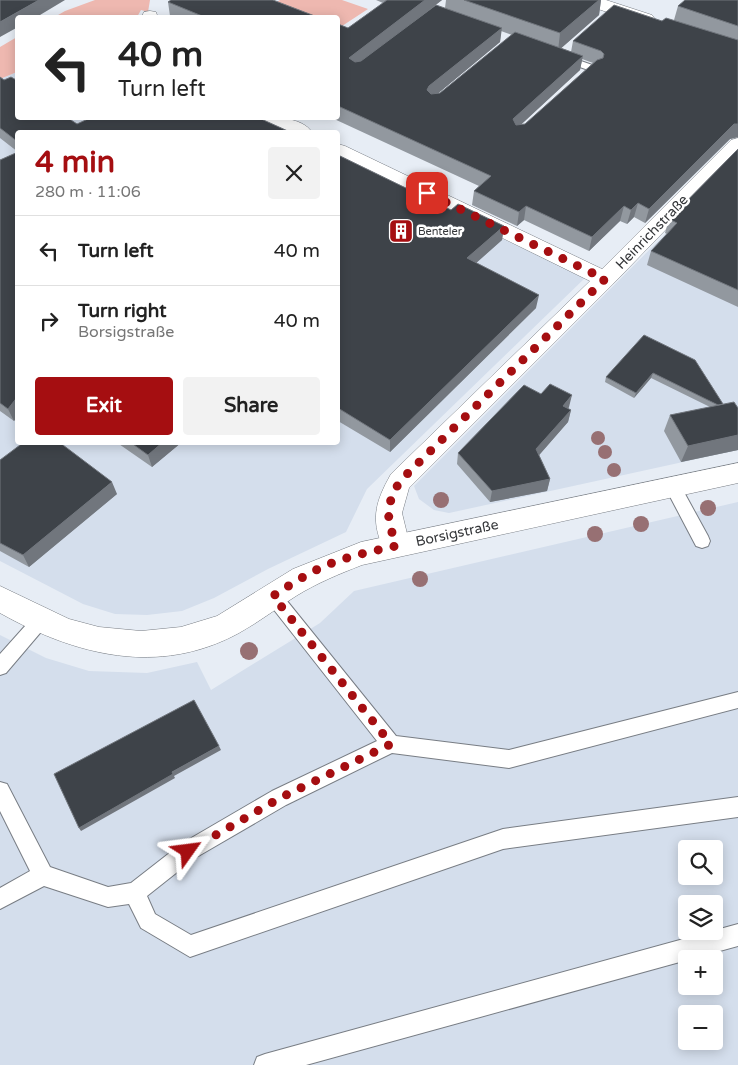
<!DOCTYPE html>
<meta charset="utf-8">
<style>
:root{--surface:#fff;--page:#f2f2f2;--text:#222;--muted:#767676;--line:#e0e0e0;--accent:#a50e11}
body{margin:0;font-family:"Varela Round",sans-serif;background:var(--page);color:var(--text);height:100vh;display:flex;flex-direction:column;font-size:19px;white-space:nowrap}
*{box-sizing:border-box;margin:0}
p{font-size:16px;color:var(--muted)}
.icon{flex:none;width:28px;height:28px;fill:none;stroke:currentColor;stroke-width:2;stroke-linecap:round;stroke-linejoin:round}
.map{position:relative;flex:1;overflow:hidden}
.details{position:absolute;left:15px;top:130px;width:325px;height:315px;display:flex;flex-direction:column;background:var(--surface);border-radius:5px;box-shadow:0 2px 12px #0003}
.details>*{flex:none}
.hud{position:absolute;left:15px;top:15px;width:325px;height:105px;border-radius:5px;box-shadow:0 2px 12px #0003;background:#fff;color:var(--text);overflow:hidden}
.fabs{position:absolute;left:678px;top:840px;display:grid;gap:10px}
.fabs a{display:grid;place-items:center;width:45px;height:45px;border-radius:5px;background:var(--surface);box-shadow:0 2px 12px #0003;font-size:25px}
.pin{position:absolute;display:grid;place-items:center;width:42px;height:42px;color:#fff;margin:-21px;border-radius:10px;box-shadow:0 2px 8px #0006}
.me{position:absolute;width:55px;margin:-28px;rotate:59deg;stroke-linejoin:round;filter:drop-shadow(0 0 4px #0008)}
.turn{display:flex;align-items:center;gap:18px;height:105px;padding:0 20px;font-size:22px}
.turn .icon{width:65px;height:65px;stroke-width:2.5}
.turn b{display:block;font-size:35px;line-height:42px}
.round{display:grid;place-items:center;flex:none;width:52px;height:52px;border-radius:5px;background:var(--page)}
.summary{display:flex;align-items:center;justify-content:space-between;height:85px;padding:0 20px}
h1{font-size:30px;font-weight:700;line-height:38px;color:var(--accent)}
.action{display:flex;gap:10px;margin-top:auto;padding:10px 20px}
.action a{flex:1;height:58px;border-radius:5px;background:var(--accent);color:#fff;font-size:20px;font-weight:700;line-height:58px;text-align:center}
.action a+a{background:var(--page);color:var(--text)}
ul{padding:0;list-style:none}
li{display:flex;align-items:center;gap:15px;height:70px;padding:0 20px;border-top:1px solid var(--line)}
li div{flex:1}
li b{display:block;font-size:19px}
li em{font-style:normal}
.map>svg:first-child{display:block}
</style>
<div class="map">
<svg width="738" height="1065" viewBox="0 0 738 1065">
<rect width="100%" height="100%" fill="#e7edf5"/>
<path fill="#d4deec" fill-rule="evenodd" d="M17 72 18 118H250L18 132V442H338V159L585 278 367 489 346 532 268 569 214 598 182 611 147 615 115 614 83 604 0 561V79Z
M710 189 738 201V450L449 513 434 510 419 499 414 486Z
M738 502V1065H0V635L46 658 89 671 147 673 197 662 211 690 320 623 354 591ZM686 849H714V876H686ZM686 904H714V931H686ZM686 959H714V986H686ZM686 1014H714V1041H686Z"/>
<path fill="#eeb8b0" d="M95 0H150L148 12 141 10 137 17 53 18 65 11Z
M280 0H342L368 9 339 28H338V18L308 17 272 5Z
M17 37V72L0 79V47Z"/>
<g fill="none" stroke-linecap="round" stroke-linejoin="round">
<defs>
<path id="service" d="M561 54 598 67 599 69 594 72 557 59 556 57Z
M673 481 679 483 708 536 710 541 708 546 702 548 696 546 665 487 667 483Z
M273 589 279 591 396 736 509 750 738 692V708L509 768 392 753 286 805 195 858 147 896 155 914 191 935 503 829 738 797V817L503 849 190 957 141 928 129 904 108 907 44 886 0 909V888L30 871 0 811V782L7 784 50 867 108 887 131 883 181 844 272 791 377 741 267 601 264 596 267 591Z
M40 613 46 616 49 621 46 626 6 673 0 675V654L34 616Z
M738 924V946L306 1065H254L257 1057 265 1054Z"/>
<path id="minor" d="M581 0H606L652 15 655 19 652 23 646 24 640 23 583 4Z
M150 11 156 12 158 18H141L144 12Z
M262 118C278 118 301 117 312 132 298 134 269 132 262 118Z
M738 138V155L613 284 409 488 402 513 410 546 406 554 396 557 386 554C370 522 374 504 391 474L590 281 338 157V144L345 146 602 269 731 140Z"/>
<path id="tertiary" d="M738 463V483L362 565C339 574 317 583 296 596 277 608 259 622 239 633 158 677 75 655 0 613V586L69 619 99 627 141 631 181 627 217 616 293 569 361 542Z"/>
</defs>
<use href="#service" stroke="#787d84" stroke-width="2"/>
<use href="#minor" stroke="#787d84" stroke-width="1"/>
<use href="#tertiary" stroke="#787d84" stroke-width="1"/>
<use href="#service" fill="#fff" fill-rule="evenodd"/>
<use href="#minor" fill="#fff" fill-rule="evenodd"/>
<use href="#tertiary" fill="#fff" fill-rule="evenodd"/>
</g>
<g fill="#977073">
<circle cx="598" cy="438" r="7"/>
<circle cx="605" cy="452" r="7"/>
<circle cx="614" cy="470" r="7"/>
<circle cx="441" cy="500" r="8"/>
<circle cx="708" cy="508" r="8"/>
<circle cx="641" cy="524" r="8"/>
<circle cx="595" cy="534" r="8"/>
<circle cx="420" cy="579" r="8"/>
<circle cx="249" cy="651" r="9"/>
</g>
<path fill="#92989f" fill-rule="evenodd" d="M376 0H442L412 23 445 8 446 0H601L599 15 561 48 571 52 573 41 662 21 674 20 678 6 738 0V137L730 139 645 223 634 217 627 224 620 221 589 251 524 220 517 226 472 205 474 191 479 186 332 118H338V24L348 28 383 3ZM501 31 512 35 440 93H438L500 42ZM582 59 593 63 525 124H521L580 70Z
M168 2 320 18H174L170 16Z
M0 77 77 124 259 118 18 132V152L0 138Z
M738 149V307L647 265 651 251 667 234 665 233 669 219Z
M18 152V416L14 421 0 411V160Z
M338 155 451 210 504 226 502 240 476 263 536 308 390 452 338 421Z
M695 360 738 435V450L681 462 664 431 670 415 710 407 651 378 634 398 605 382 606 377Z
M541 394 569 407 568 409 571 410 568 422 539 455 550 479 547 491 490 502 457 464 458 453Z
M116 442H182L152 467Z
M0 460 117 494 29 567 0 551Z"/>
<path fill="#71767d" d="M39 0H65L35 18H18V27L0 37V22Z
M425 0H442L349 72V58Z
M599 0H601L599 15 558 51 560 33Z
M502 28 500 42 429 101 427 90 429 86Z
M583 56 580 70 511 134 513 119Z
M734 124H738V137L730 139 645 223 649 209Z
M638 203 634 217 627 224 631 210Z
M526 206 524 220 517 226 519 212Z
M624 206 620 221 589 251 592 237Z
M504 226 502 240 466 272 467 258Z
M539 295 536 308 390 452V440Z
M653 373 651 378 634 398 636 393Z
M572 395 569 407 560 418 563 406Z
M18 396V416L14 421 8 409Z
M571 410 568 422 534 461 536 449Z
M738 435V450L681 462 688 446Z
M163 442H182L152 467 148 455Z
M550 479 547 491 490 502 492 491Z
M112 482 117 494 29 567 23 555Z
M219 746 221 750 174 776 175 778 81 831 79 828 172 772Z"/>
<path fill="#3e4349" stroke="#71767d" d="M0 0H39L0 22Z
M171 0H273L320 18H207L168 2Z
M387 0H425L349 58 355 62 361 61 436 5 502 28 429 86 427 90 431 94 440 93 515 32 583 56 513 119 516 125 525 124 597 60 603 58 604 54 601 51 573 41 614 5 662 21 666 18 738 40V124H734L649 209 638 203 631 210 624 206 592 237 526 206 519 212 474 191 491 176 338 106V24L348 28Z
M464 0H599L560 33Z
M685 0H738V26L678 6Z
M0 77 4 80 11 77 18 81V118H68L77 124 90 118H259L290 132H18V142L0 128Z
M738 149V290L651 251 677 223 669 219Z
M18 152V396L8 409 0 403V160Z
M338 155 451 210 458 204 504 226 467 258 539 295 390 440 338 408Z
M644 335 695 360 723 404 718 405 653 373 636 393 606 377Z
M550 384 572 395 563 406 571 410 536 449 550 479 492 491 458 453 524 385 541 394Z
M734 402 738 408V435L688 446 670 415Z
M24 442H59L112 482 23 555 0 543V460Z
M130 442H163L148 455Z
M194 700 219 746 172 772 173 774 79 828 54 774Z"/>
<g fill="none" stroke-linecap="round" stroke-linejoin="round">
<path stroke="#a50e11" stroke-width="9" stroke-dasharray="0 16.2" d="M188 851 280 798 391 744 273 596C290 585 308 573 327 565 349 556 373 551 396 546 387 516 384 509 400 481L605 279 427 193"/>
</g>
<defs>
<symbol id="building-square" viewBox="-11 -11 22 22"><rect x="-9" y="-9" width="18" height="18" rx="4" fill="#a50e11" stroke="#fff"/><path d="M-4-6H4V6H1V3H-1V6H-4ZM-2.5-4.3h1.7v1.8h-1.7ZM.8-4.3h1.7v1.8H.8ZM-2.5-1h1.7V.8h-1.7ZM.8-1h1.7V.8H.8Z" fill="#fff"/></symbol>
</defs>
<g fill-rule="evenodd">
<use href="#building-square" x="387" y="217" width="28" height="28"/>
</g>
<g text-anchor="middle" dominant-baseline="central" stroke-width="5" stroke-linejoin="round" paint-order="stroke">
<g font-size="11" fill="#343639" stroke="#fff" text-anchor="start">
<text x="418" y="231">Benteler</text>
</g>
<g font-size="14" fill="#343639" stroke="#fff">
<text transform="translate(652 232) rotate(-46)">Heinrichstraße</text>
<text transform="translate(457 533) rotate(-12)">Borsigstraße</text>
</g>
</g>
</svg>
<div class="fabs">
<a><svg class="icon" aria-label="search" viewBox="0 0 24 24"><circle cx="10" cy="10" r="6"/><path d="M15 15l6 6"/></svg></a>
<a><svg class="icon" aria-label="layers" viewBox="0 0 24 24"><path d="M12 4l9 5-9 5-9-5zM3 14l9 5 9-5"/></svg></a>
<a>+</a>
<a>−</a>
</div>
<div class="pin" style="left:427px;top:193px;background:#d93025"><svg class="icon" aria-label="arrive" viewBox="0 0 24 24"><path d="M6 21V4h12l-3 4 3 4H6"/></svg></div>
<svg class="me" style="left:188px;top:851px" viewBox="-20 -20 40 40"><path d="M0-17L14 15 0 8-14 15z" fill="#a50e11" stroke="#fff" stroke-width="4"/></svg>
<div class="hud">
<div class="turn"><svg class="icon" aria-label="left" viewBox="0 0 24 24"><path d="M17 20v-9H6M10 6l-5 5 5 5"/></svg><div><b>40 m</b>Turn left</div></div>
</div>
<section class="details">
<div class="summary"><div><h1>4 min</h1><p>280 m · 11:06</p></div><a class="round"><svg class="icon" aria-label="close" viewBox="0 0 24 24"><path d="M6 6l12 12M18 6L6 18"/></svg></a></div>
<ul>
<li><svg class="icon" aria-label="left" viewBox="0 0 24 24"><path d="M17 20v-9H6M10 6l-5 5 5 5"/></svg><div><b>Turn left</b></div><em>40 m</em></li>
<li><svg class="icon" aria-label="right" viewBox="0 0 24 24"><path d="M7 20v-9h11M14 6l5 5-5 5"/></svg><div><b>Turn right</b><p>Borsigstraße</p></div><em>40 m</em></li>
</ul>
<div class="action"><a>Exit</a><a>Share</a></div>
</section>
</div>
